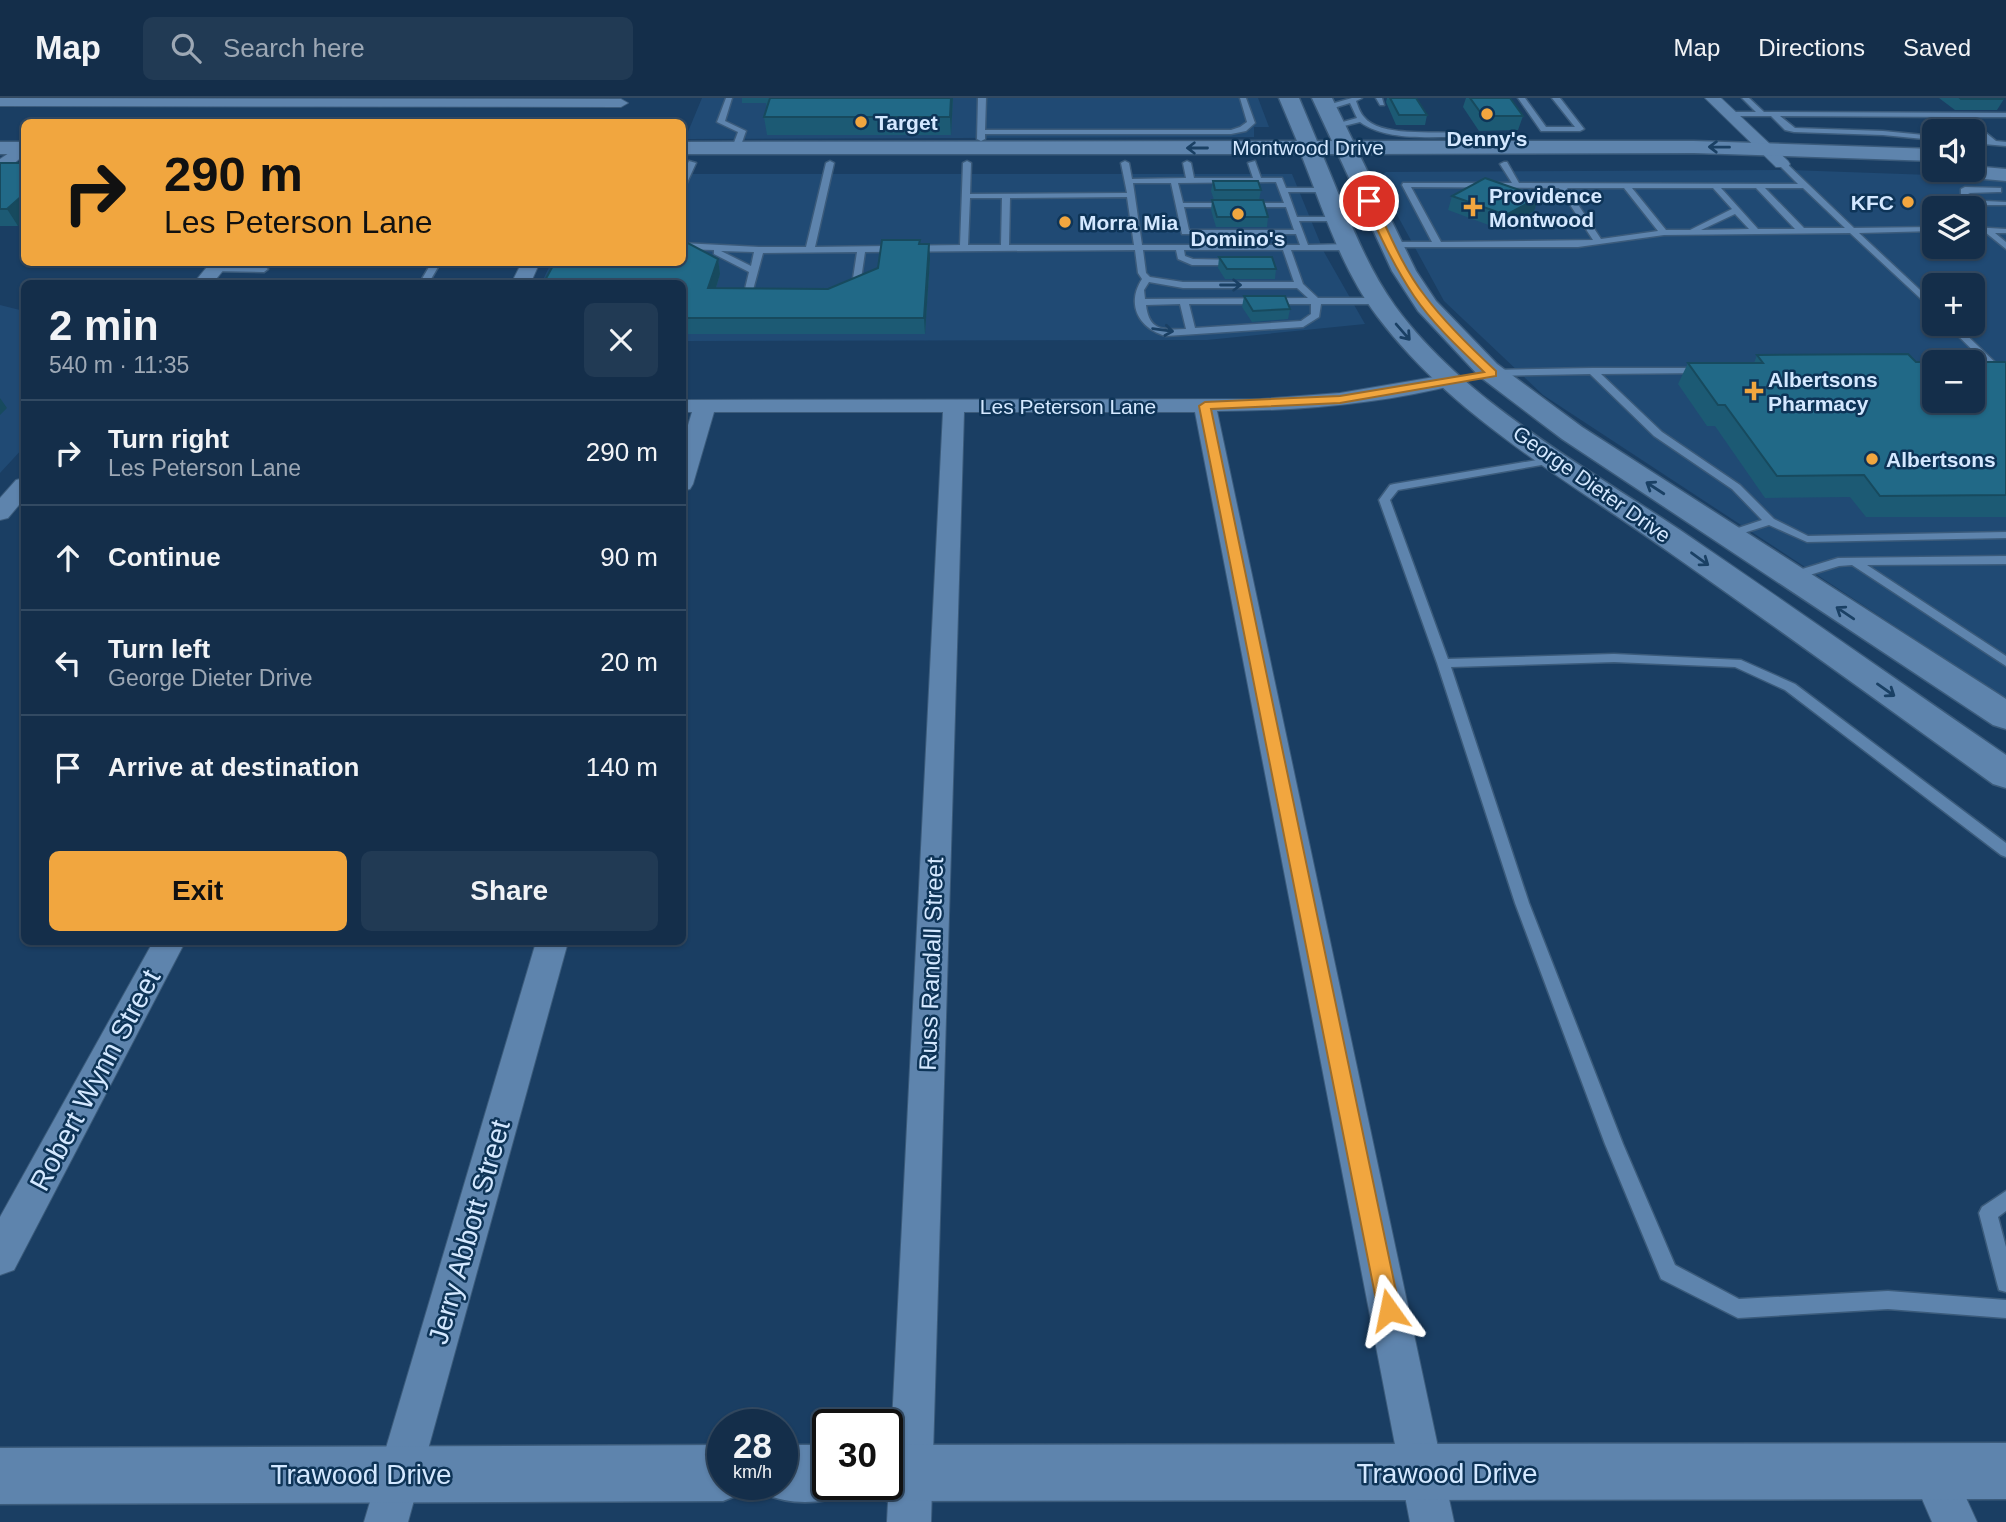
<!DOCTYPE html>
<meta charset="utf-8">
<style>
:root{--surface:#142e4a;--page:#213a54;--text:#f1f3f6;--muted:#9da8b5;--line:#334a62;--accent:#f1a63f}
body{margin:0;font-family:Helvetica,sans-serif;background:var(--page);color:var(--text);height:100vh;display:flex;flex-direction:column;font-size:26px;white-space:nowrap}
*{box-sizing:border-box;margin:0}
p{font-size:23px;color:var(--muted)}
.icon{flex:none;width:38px;height:38px;fill:none;stroke:currentColor;stroke-width:2;stroke-linecap:round;stroke-linejoin:round}
.map{position:relative;flex:1;overflow:hidden}
.drawer{position:absolute;left:21px;top:182px;width:665px;height:665px;display:flex;flex-direction:column;background:var(--surface);border-radius:10px;box-shadow:0 2px 5px #0004,0 0 0 2px var(--line)}
.drawer>*{flex:none}
.guide{position:absolute;left:21px;top:21px;width:665px;height:147px;border-radius:10px;box-shadow:0 2px 5px #0004,0 0 0 2px var(--line);background:#f1a63f;color:#111;overflow:hidden}
.tools{position:absolute;left:1922px;top:21px;display:grid;gap:14px}
.tools a{display:grid;place-items:center;width:63px;height:63px;border-radius:10px;background:var(--surface);box-shadow:0 2px 5px #0004,0 0 0 2px var(--line);font-size:35px}
.speed{position:absolute;left:707px;top:1311px;display:flex;gap:14px;font-size:35px;font-weight:700;text-align:center}
.speed>*{display:grid;place-content:center;width:91px;height:91px;border-radius:50%;background:var(--surface);box-shadow:0 2px 5px #0004,0 0 0 2px var(--line);line-height:1}
.speed small{font-size:18px;font-weight:400}
.speed .limit{border:4px solid #111;border-radius:10px;background:#fff;color:#111}
.pin{position:absolute;display:grid;place-items:center;width:60px;height:60px;color:#fff;margin:-30px;border:4px solid #fff;border-radius:50%;box-shadow:0 2px 7px #0007}
.me{position:absolute;width:77px;margin:-38px;rotate:348deg;stroke-linejoin:round;filter:drop-shadow(0 0 5px #0008)}
.turn{display:flex;align-items:center;gap:24px;height:147px;padding:0 28px;font-size:32px}
.turn .icon{width:91px;height:91px;stroke-width:2.5}
.turn b{display:block;font-size:49px;line-height:60px}
.round{display:grid;place-items:center;flex:none;width:74px;height:74px;border-radius:10px;background:var(--page)}
.headline{display:flex;align-items:center;justify-content:space-between;height:119px;padding:0 28px}
h1{font-size:42px;font-weight:700;line-height:52px}
.cta{display:flex;gap:14px;margin-top:auto;padding:14px 28px}
.cta a{flex:1;height:80px;border-radius:10px;background:var(--accent);color:#111;font-size:28px;font-weight:700;line-height:80px;text-align:center}
.cta a+a{background:var(--page);color:var(--text)}
ul{padding:0;list-style:none}
li{display:flex;align-items:center;gap:21px;height:105px;padding:0 28px;border-top:2px solid var(--line)}
li div{flex:1}
li b{display:block;font-size:26px}
li em{font-style:normal}
header{display:flex;align-items:center;gap:42px;box-sizing:border-box;height:98px;padding:0 35px;background:var(--surface);border-bottom:2px solid var(--line)}
header strong{font-size:33px}
nav{display:flex;gap:38px;margin-inline-start:auto;font-size:24px}
.search{width:490px;height:63px;background:var(--page);display:flex;align-items:center;gap:18px;box-sizing:border-box;padding:0 24px;border-radius:10px;color:var(--muted);font-size:26px}
.map>svg:first-child{display:block}
</style>
<header>
<strong>Map</strong>
<div class="search"><svg class="icon" aria-label="search" viewBox="0 0 24 24"><circle cx="10" cy="10" r="6"/><path d="M15 15l6 6"/></svg>Search here</div>
<nav><a>Map</a><a>Directions</a><a>Saved</a></nav>
</header>
<div class="map">
<svg width="2006" height="1424" viewBox="0 0 2006 1424">
<rect width="100%" height="100%" fill="#1a3e63"/>
<path fill="#204a74" fill-rule="evenodd" d="M702 0H1258L1269 29H1254V39L685 41Z
M1790 72 1931 77 2006 83V601L1543 297 1444 203 1377 80 1386 74ZM1934 110H1972V149H1934ZM1934 187H1972V226H1934ZM1934 264H1972V303H1934Z
M683 76H1292L1324 154 1365 226 1207 242 683 243 682 186H541L551 165 682 164Z
M0 207 24 213V349L0 375Z"/>
<g fill="none" stroke-linecap="round" stroke-linejoin="round">
<defs>
<path id="lane" d="M726 0H732L725 23 746 33 740 50 736 52 732 50 738 34 717 24Z
M978 0H986L985 32H1231L1240 29 1247 24 1240 0H1246L1255 25 1246 33 1231 36H985V41L981 43 977 41Z
M1362 0 1356 3C1358 8 1360 15 1364 19 1379 39 1434 33 1458 35L1467 49 1460 51 1453 39C1423 39 1385 42 1360 24L1332 31V27L1357 20 1350 5 1327 12 1324 8 1352 0Z
M1376 0H1382L1384 7H1380Z
M1518 0H1525L1546 29H1575L1552 0H1560L1584 31 1580 33H1541Z
M1742 0H1749L1764 14 2006 15V19H1966L1996 43 2006 44V48L1972 45V41L1986 42 1957 19 1780 18 1795 30 1883 33 1934 38V42L1883 37 1794 34 1785 32 1771 18H1728L1731 14H1756Z
M689 63 696 65 686 87 682 89V77Z
M830 63 834 65 815 149 960 147 963 65 967 63 971 65 970 96 1127 95 1121 65 1125 63 1129 65 1132 81 1186 80 1183 65 1187 63 1191 65 1194 80H1253L1248 65 1255 63 1261 80H1282L1286 90H1328L1332 92 1328 94H1288L1297 119H1339L1343 121 1339 123H1299L1308 147 1350 146 1354 149 1350 152H1291L1303 186 1318 200H1377L1381 203 1377 206H1321L1319 219 1303 229 1166 238C1138 230 1126 206 1142 181L1138 175 1135 152 865 154 860 188 848 194 844 191 852 187 857 154 763 155 753 192 766 195C761 199 749 199 744 195L749 174 714 156V152L682 151V145L759 149H806L826 65ZM1276 84 1284 105H1183L1178 85ZM1133 85H1171L1182 136H1296L1300 147H1142ZM1127 99 1134 147H1009L1010 100ZM970 100H1002L1001 147H968ZM1184 109H1286L1294 132H1189ZM1143 152H1176L1178 161 1192 167H1235L1239 164 1238 162 1193 161 1185 158 1184 152H1283L1294 184H1183L1150 179 1146 175ZM721 153 754 154 751 168ZM1149 184 1183 190H1297L1308 200 1145 201 1144 192ZM1180 206 1186 231C1163 232 1149 233 1146 207ZM1189 206H1311V216L1301 223 1195 230Z
M1504 64H1507L1519 85 1798 86 1778 66 1785 64 1854 130 1934 129V133L1859 135 1934 205V213L1850 135 1664 137 1578 149H1386L1385 147 1389 144H1432L1402 87 1403 85H1512L1500 66ZM1411 89 1559 90 1593 142 1441 144ZM1567 90H1624L1658 133 1601 141ZM1632 90H1713L1732 111 1690 132H1666ZM1721 90H1756L1795 131H1758ZM1765 90H1803L1845 130H1804ZM1735 116 1749 131 1701 132Z
M1965 89 2001 90V94H1998L1968 95 1985 103 2006 104V107H1984L1961 98V91Z
M1972 129 2006 131V135H1995L2006 144V151L1985 134H1972Z
M432 164H441L428 186H419Z
M215 168H264L268 171 264 174 212 173V169Z
M1946 226H1955L1999 268V272H1993Z
M1592 270H1704V274L1701 275 1601 276 1662 334 1740 387 1774 421 1808 438 2006 434V440L1807 444 1769 427 1731 439H1723V435L1762 422 1732 391 1654 338 1590 276 1492 278 1487 275 1492 272Z
M1555 359 1559 360V364L1398 392 1390 402 1448 561 1614 556 1741 562 1795 586 2006 745V759L2001 757 1785 592 1735 569 1614 564 1451 569 1529 805 1623 1046 1675 1167 1739 1201 1888 1193 2006 1202V1220L1888 1211 1738 1220 1661 1181 1605 1046 1515 805 1437 565 1379 402 1390 387 1394 386Z
M2006 458V466L1867 467 2006 558V568L1852 467 1839 468 1790 483 1784 479 1786 476 1838 460Z
M2006 1093V1113L1998 1119 2006 1149V1194L1999 1192 1997 1185 1979 1115 1982 1109Z"/>
<path id="street" d="M0 0 621 1 628 5 621 9 0 8Z
M1705 0H1721L1788 63 1790 66 1788 69H1776Z
M24 45V57L11 68 0 69V61Z
M211 164H230L212 186H193Z
M522 164H540L530 186H511Z
M1452 276 1459 278 1462 282 1459 286C1381 306 1298 313 1217 313L1454 1424H1410L1195 314H964L931 1424H887L943 314H714L693 386 690 391 682 393V347L692 314H682V302L1261 301 1340 295Z
M24 380V401L8 420 0 422V400L16 382Z
M153 844H185L14 1172 0 1177V1119Z
M536 844H568L408 1424H364Z
M1932 1351 1947 1358 1977 1424H1932L1910 1373 1917 1358Z"/>
<path id="secondary" d="M1279 0H1299L1317 43H1332L1312 0H1332L1353 43H1694L1934 51V63L1694 55 1359 56 1416 173 1436 203 1497 266 1582 329 2006 601V631L1993 627 1562 341 1479 278 1418 213 1392 173 1338 56H1322C1344 107 1362 162 1395 208 1464 303 1584 368 1680 432 1789 506 1897 582 2006 657V690L1993 686C1881 605 1769 524 1656 445 1559 377 1450 315 1377 218 1341 170 1323 111 1301 56H682V44L1297 43Z
M0 44H24V56H0Z
M1934 66V72H1972V68L2006 71V83L1930 76 1926 72Z
M2006 1345V1401L887 1403 867 1395 863 1386H887V1347Z
M723 1347V1386H747L743 1395 723 1403 0 1406V1350Z
M782 1347H828V1386H852L848 1395C820 1407 790 1407 762 1395L758 1386H782Z"/>
</defs>
<use href="#lane" stroke="#3b5b7b" stroke-width="3"/>
<use href="#street" stroke="#3b5b7b" stroke-width="2"/>
<use href="#secondary" stroke="#3b5b7b" stroke-width="3"/>
<use href="#lane" fill="#5e84ad" fill-rule="evenodd"/>
<use href="#street" fill="#5e84ad" fill-rule="evenodd"/>
<use href="#secondary" fill="#5e84ad" fill-rule="evenodd"/>
</g>
<path fill="#1c5a74" d="M742 0H953L951 37H767L764 19 767 11 766 5H742Z
M1387 0H1416L1427 17 1425 27H1396L1386 4Z
M1466 0H1510L1523 18 1518 32 1479 33 1463 9Z
M1939 0H2002L2004 1 1997 12H1955Z
M0 65 18 128H0Z
M1213 83 1261 92 1259 102 1268 119 1267 129H1216L1211 112 1212 102H1214L1211 93Z
M1452 98 1539 99 1534 113 1502 132 1448 112Z
M920 146 930 161 925 236H682V186L718 161 720 176 716 190 828 191 878 170Z
M1219 159 1276 171 1275 181H1225L1218 170Z
M1244 198 1290 211 1288 221 1252 224 1242 209Z
M1757 257 1916 264H2006V419H1866L1850 399 1765 400 1715 328H1707L1678 286 1688 265H1754Z"/>
<path fill="#174a5e" d="M951 0H953L951 37 950 19Z
M24 96V122L18 128 7 111Z
M1539 99 1534 113 1502 132 1506 117Z
M929 146 930 161 925 236 924 220Z
M718 161 720 176 711 206 708 190Z
M0 300 7 310 0 317Z"/>
<path fill="#216987" stroke="#174a5e" stroke-width="2" fill-rule="evenodd" d="M770 0H951L950 19H764Z
M1390 0H1416L1427 17H1399Z
M1470 0H1510L1523 18H1483Z
M1960 0H2002L2004 1H1961Z
M0 65H24V96L7 111H0Z
M1485 80 1539 99 1506 117 1452 98Z
M1213 83H1258L1261 92H1215Z
M1212 102H1263L1268 119H1217Z
M682 142 718 161 708 190 828 191 878 170 882 142H920L919 146H929L924 220H682V186H543L555 164H682Z
M1219 159H1272L1276 171H1227Z
M1244 198H1285L1290 211 1253 213Z
M1908 256 1916 264H2006V397L1880 398 1864 377 1777 378 1725 307H1718L1688 265H1763L1757 257ZM1934 264H1972V303H1934Z"/>
<defs><path id="oneway-shaft" d="M-6 0H5M1.5-3L5.5 0L1.5 3" fill="none" stroke-width="1.6" stroke-linecap="round" stroke-linejoin="round" transform="scale(1.75)"/></defs>
<g stroke="#1a4064">
<use href="#oneway-shaft" transform="translate(1719 49) rotate(-179)"/>
<use href="#oneway-shaft" transform="translate(1197 50) rotate(180)"/>
<use href="#oneway-shaft" transform="translate(1231 187)"/>
<use href="#oneway-shaft" transform="translate(1163 232) rotate(8)"/>
<use href="#oneway-shaft" transform="translate(1403 234) rotate(49)"/>
<use href="#oneway-shaft" transform="translate(1655 390) rotate(-147)"/>
<use href="#oneway-shaft" transform="translate(1700 461) rotate(36)"/>
<use href="#oneway-shaft" transform="translate(1845 515) rotate(-146)"/>
<use href="#oneway-shaft" transform="translate(1886 592) rotate(35)"/>
</g>
<path fill="#f1a63f" stroke="#9d6c29" stroke-width="2" d="M1369 100 1374 103C1389 135 1403 170 1425 198 1446 226 1471 250 1496 273V278L1340 305 1211 311 1400 1212 1397 1219 1389 1222 1382 1219 1378 1212 1199 308 1205 304 1340 298 1484 274C1459 250 1433 226 1414 198 1394 168 1379 136 1364 103Z"/>
<g fill="#f1a63f" stroke="#0e3457" stroke-width="2.5">
<circle cx="1487" cy="16" r="7"/>
<circle cx="861" cy="24" r="7"/>
<circle cx="1908" cy="104" r="7"/>
<path d="M1469.5 98.5h7v7h7v7h-7v7h-7v-7h-7v-7h7z"/>
<circle cx="1238" cy="116" r="7"/>
<circle cx="1065" cy="124" r="7"/>
<path d="M1750.5 282.5h7v7h7v7h-7v7h-7v-7h-7v-7h7z"/>
<circle cx="1872" cy="361" r="7"/>
</g>
<g text-anchor="middle" dominant-baseline="central" stroke-width="5" stroke-linejoin="round" paint-order="stroke">
<g font-size="21" font-weight="bold" fill="#d4e8ff" stroke="#0e3457" text-anchor="start">
<text x="875" y="24">Target</text>
<text x="1487" y="40" text-anchor="middle">Denny's</text>
<text x="1489" y="97">Providence<tspan x="1489" dy="24">Montwood</tspan></text>
<text x="1894" y="104" text-anchor="end">KFC</text>
<text x="1079" y="124">Morra Mia</text>
<text x="1238" y="140" text-anchor="middle">Domino's</text>
<text x="1768" y="281">Albertsons<tspan x="1768" dy="24">Pharmacy</tspan></text>
<text x="1886" y="361">Albertsons</text>
</g>
<g font-size="21" fill="#d4e8ff" stroke="#0e3457">
<text x="1308" y="49">Montwood Drive</text>
<text x="1068" y="308">Les Peterson Lane</text>
<text transform="translate(1592 386) rotate(35)">George Dieter Drive</text>
</g>
<g font-size="24" fill="#d4e8ff" stroke="#0e3457">
<text transform="translate(931 866) rotate(-88)">Russ Randall Street</text>
</g>
<g font-size="28" fill="#d4e8ff" stroke="#0e3457">
<text transform="translate(95 982) rotate(-62)">Robert Wynn Street</text>
<text transform="translate(469 1134) rotate(-74)">Jerry Abbott Street</text>
<text x="1447" y="1375">Trawood Drive</text>
<text x="361" y="1376">Trawood Drive</text>
</g>
</g>
</svg>
<div class="tools">
<a><svg class="icon" aria-label="sound" viewBox="0 0 24 24"><path d="M4 9h4l5-4v14l-5-4H4zM17 9q2 3 0 6"/></svg></a>
<a><svg class="icon" aria-label="layers" viewBox="0 0 24 24"><path d="M12 4l9 5-9 5-9-5zM3 14l9 5 9-5"/></svg></a>
<a>+</a>
<a>−</a>
</div>
<div class="speed"><div>28<small>km/h</small></div><div class="limit">30</div></div>
<div class="pin" style="left:1369px;top:103px;background:#d93025"><svg class="icon" aria-label="arrive" viewBox="0 0 24 24"><path d="M6 21V4h12l-3 4 3 4H6"/></svg></div>
<svg class="me" style="left:1389px;top:1212px" viewBox="-20 -20 40 40"><path d="M0-17L14 15 0 8-14 15z" fill="#f1a63f" stroke="#fff" stroke-width="4"/></svg>
<div class="guide">
<div class="turn"><svg class="icon" aria-label="right" viewBox="0 0 24 24"><path d="M7 20v-9h11M14 6l5 5-5 5"/></svg><div><b>290 m</b>Les Peterson Lane</div></div>
</div>
<section class="drawer">
<div class="headline"><div><h1>2 min</h1><p>540 m · 11:35</p></div><a class="round"><svg class="icon" aria-label="close" viewBox="0 0 24 24"><path d="M6 6l12 12M18 6L6 18"/></svg></a></div>
<ul>
<li><svg class="icon" aria-label="right" viewBox="0 0 24 24"><path d="M7 20v-9h11M14 6l5 5-5 5"/></svg><div><b>Turn right</b><p>Les Peterson Lane</p></div><em>290 m</em></li>
<li><svg class="icon" aria-label="ahead" viewBox="0 0 24 24"><path d="M12 20V5M6 11l6-6 6 6"/></svg><div><b>Continue</b></div><em>90 m</em></li>
<li><svg class="icon" aria-label="left" viewBox="0 0 24 24"><path d="M17 20v-9H6M10 6l-5 5 5 5"/></svg><div><b>Turn left</b><p>George Dieter Drive</p></div><em>20 m</em></li>
<li><svg class="icon" aria-label="arrive" viewBox="0 0 24 24"><path d="M6 21V4h12l-3 4 3 4H6"/></svg><div><b>Arrive at destination</b></div><em>140 m</em></li>
</ul>
<div class="cta"><a>Exit</a><a>Share</a></div>
</section>
</div>
